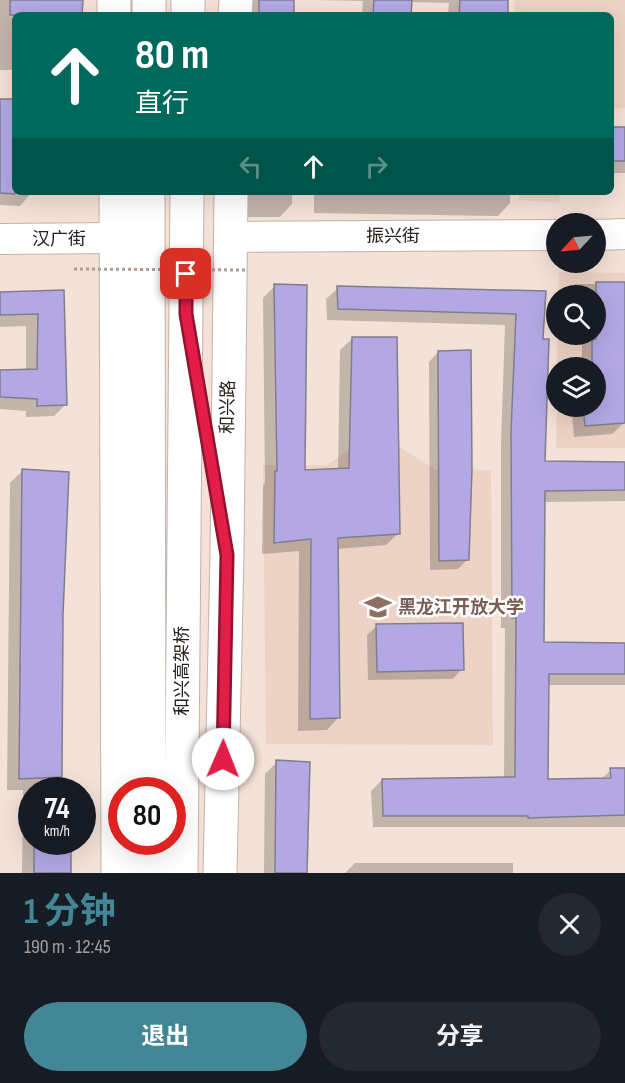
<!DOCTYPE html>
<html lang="zh">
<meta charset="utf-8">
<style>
:root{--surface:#171b24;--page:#242831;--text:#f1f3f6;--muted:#9ea1a6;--accent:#438796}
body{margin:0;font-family:"Sofia Sans Condensed","Noto Sans SC",sans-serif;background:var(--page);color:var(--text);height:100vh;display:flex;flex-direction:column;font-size:22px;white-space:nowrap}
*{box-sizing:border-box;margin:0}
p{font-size:20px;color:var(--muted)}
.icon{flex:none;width:33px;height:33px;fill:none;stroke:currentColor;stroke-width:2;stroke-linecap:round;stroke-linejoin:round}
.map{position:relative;height:873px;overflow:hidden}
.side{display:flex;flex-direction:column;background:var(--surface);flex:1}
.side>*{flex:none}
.top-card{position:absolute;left:12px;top:12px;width:602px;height:183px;border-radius:9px;box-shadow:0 6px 24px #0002;background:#00695c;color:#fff;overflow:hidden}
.needle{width:39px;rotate:244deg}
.fabs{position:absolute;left:546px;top:213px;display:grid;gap:12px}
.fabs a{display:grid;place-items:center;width:60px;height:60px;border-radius:50%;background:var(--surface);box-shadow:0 6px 24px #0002;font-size:30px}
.speed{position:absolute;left:18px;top:777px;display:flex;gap:12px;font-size:30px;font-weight:700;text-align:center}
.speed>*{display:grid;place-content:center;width:78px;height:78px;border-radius:50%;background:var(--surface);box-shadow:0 6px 24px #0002;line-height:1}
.speed small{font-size:15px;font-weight:400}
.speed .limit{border:9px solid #d22;background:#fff;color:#111}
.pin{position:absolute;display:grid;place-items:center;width:51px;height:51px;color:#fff;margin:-26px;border-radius:12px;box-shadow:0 3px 9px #0006}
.me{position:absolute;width:66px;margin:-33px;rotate:1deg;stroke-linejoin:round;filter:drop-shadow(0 0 4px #0008)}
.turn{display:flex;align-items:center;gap:21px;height:126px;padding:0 24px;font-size:27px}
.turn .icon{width:78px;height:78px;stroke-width:2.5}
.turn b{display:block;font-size:42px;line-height:51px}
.lanes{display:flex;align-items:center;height:57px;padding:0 24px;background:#0003;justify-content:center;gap:30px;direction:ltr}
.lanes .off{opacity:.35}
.round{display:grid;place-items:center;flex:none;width:63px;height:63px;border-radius:32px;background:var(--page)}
.overview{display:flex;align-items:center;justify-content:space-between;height:102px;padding:0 24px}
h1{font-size:36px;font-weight:700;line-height:45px;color:var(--accent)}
.button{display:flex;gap:12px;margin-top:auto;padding:12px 24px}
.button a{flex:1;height:69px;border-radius:36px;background:var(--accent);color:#fff;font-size:24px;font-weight:700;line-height:69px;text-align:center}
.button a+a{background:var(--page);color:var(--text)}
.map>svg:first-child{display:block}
</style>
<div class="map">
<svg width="625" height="873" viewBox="0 0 625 873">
<rect width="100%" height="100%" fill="#f4e1d7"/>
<path fill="#edd3c5" d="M514 0H625V108L611 109 610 15H515Z
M519 192H559L560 203 519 200Z
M559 272 625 273V448H556L557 407 596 406V368L557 367 558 335 596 334V296L558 295Z
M398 446 438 471 472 469 491 471 493 745 266 744 263 465H327L350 449Z"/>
<path fill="#0003" d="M0 0H81V15H15V192H32L20 206 0 205V100H13L12 70H0Z
M248 0H293V15H248Z
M315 0H507V15H448L449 3 411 2 410 15H362L363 1Z
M610 129H625V173H610Z
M248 192H292V204L280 217H248Z
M314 192H510V203L498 216 314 213Z
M575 284H625L624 423 612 434 574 437 572 414 580 406H596V368H582V334H596V296H564Z
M275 286 304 472 338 470 340 350 353 338 399 533 386 545 337 549 339 717 327 730 298 731 299 551 262 554 263 485 265 483 263 298Z
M338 288 544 292 541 341 544 463 625 464V501L544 502 543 644H625V685H547V780L601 779 611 770 625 769V827H373L371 791 382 780 504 779 505 628H501V444L505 325 327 320 326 299Z
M63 291 66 404 54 416 26 417V411L0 409V371L26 370V326L0 327V293Z
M438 352 467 560 458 569 430 570 429 362Z
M22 471 62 615 61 790H32V842H69V873H22L23 790H7L10 483Z
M377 626 462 669 453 679 368 680 367 635Z
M277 762 305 873H264L265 774Z
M355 863H513V873H345Z"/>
<path fill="#b3a8e4" stroke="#807e8e" stroke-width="1.5" d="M10 0H83L82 15H10Z
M259 0H294V15H259Z
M374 0H412L411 15H373Z
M460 0H508V15H459Z
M0 99H15V194L0 193Z
M610 127H625V161H610Z
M596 282H625V423L585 426 583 406H596V368H592V340L596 339Z
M274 284 307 285 305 470 349 468 352 337H397L400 534 338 538 340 718 310 719 311 539 274 543 275 471H277Z
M337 286 546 291 543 339H549L545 461 625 462V490L545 491 544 642 625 643V674H549L548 779 611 778 610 768H625V815L528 818V816H383L382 779 515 777 516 618H512L511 432 516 314 338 309Z
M64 290 67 405 37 406V399L0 397V370L37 369 38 314 0 315V292Z
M471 350 472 469 469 560 439 561 438 351Z
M22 469 69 472 63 615 62 777 19 779Z
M463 623 464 670 377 672 376 624Z
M276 760 310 762 307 873H275Z
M34 842H71V873H34Z"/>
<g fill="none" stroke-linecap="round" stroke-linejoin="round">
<defs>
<path id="secondary" d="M596 235 625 234
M230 237 556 235
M0 239 117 238"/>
<path id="highway" d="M114 0V15
M149 15V0
M188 15V0
M235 15 236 0
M116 192 118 873
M148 192 149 790
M148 873 149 842
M181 873 187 192
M220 873 227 555 231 192"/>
</defs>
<use href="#secondary" stroke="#c4b2a8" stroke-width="32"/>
<use href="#highway" stroke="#c4b2a8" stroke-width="35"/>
<use href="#secondary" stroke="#fff" stroke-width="30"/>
<use href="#highway" stroke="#fff" stroke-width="33"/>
<path stroke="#ac9d95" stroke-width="3" stroke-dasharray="3 3" stroke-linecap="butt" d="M74 269 248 270"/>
</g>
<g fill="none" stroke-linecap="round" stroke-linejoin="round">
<defs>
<path id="route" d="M186 274V314L227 555 223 759"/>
</defs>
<use href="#route" stroke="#92132f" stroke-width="15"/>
<use href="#route" stroke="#e11d48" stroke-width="10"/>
</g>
<defs>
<symbol id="university-bare" viewBox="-9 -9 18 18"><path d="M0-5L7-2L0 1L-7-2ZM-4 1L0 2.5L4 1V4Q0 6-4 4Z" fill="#8d6e63" stroke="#fff" stroke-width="2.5" paint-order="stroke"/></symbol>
</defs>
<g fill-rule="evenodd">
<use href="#university-bare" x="359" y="588" width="38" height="38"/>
</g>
<g text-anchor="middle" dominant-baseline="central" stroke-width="5" stroke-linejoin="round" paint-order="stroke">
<g font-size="18" fill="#27201c" stroke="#fff">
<text x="393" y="236">振兴街</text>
<text x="59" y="239">汉广街</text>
<text transform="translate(228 407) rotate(-89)">和兴路</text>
<text transform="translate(182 671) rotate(-90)">和兴高架桥</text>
</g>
<g font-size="18" font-weight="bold" fill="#785e54" stroke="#fff" text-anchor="start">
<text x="398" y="607">黑龙江开放大学</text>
</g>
</g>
</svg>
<div class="fabs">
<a><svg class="needle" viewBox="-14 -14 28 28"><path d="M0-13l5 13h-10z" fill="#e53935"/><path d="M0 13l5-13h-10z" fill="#9ea1a6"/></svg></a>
<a><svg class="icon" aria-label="search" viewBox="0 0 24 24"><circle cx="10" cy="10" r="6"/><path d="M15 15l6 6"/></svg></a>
<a><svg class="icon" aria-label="layers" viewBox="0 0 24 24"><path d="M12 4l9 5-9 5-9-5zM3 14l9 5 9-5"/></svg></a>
</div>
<div class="speed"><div>74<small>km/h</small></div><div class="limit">80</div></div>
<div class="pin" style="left:186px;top:274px;background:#d93025"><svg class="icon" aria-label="arrive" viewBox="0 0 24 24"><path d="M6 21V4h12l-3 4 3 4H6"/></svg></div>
<svg class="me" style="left:223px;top:759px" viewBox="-20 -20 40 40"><circle r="19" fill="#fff"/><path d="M0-13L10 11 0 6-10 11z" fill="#e11d48"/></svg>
<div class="top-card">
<div class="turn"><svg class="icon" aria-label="ahead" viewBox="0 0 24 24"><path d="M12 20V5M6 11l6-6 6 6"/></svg><div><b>80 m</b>直行</div></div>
<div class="lanes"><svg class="icon off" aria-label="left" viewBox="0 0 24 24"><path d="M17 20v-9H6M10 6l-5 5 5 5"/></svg><svg class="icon" aria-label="ahead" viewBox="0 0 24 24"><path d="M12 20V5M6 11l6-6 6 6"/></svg><svg class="icon off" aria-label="right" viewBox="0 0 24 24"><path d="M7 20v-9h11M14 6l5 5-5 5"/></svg></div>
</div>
</div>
<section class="side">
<div class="overview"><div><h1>1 分钟</h1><p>190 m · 12:45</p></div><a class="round"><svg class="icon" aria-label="close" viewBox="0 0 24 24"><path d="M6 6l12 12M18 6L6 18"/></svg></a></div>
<div class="button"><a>退出</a><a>分享</a></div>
</section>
